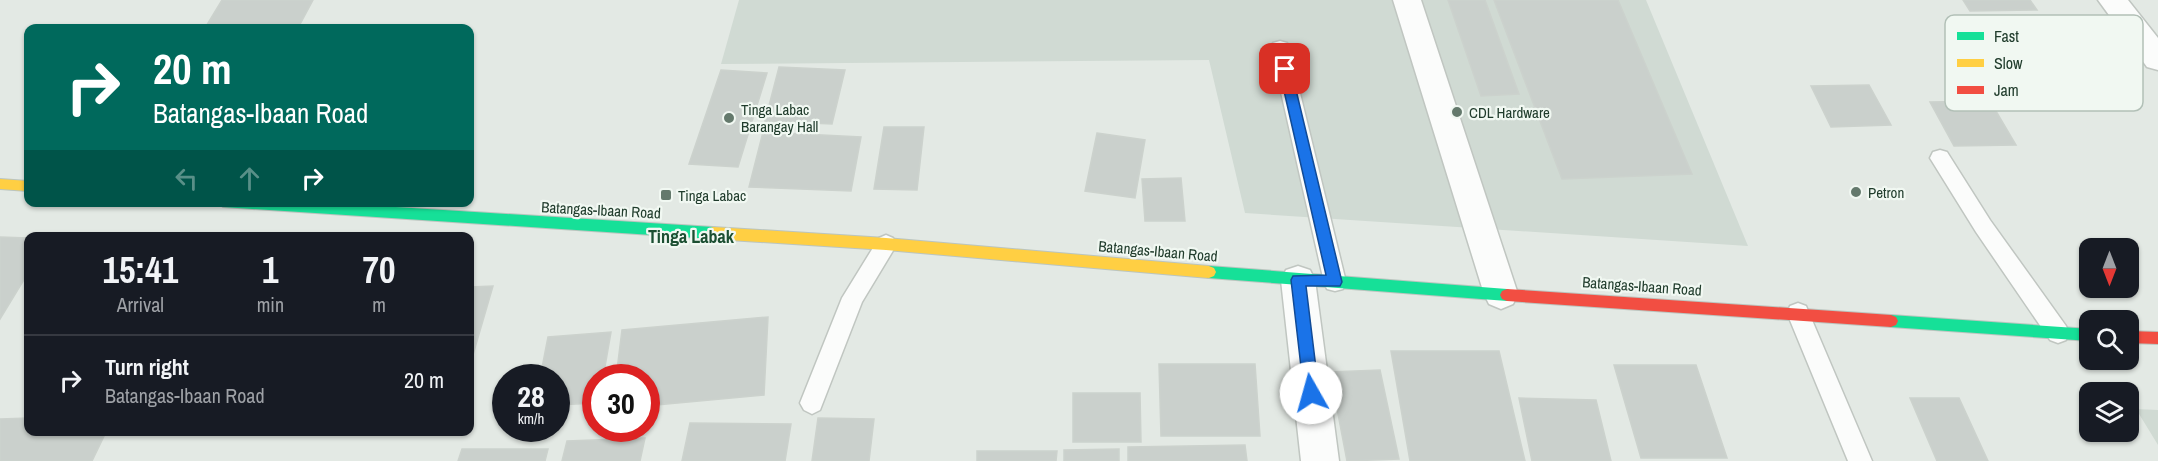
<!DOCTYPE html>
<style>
:root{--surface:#171b24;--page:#20242c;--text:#f1f3f6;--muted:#9ea1a6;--line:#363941}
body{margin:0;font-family:"Archivo Narrow",sans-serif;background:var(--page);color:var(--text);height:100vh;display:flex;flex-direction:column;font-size:22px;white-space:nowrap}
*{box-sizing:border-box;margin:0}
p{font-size:20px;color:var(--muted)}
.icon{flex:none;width:33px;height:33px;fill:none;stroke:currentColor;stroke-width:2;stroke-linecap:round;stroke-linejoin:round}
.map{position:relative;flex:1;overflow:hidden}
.details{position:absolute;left:24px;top:232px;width:450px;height:204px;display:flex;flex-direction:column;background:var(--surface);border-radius:12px;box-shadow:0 2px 4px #0004}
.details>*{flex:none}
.guide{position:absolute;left:24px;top:24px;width:450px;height:183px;border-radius:12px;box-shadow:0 2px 4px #0004;background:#00695c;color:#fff;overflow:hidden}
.needle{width:39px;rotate:180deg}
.fabs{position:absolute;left:2079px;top:238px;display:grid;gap:12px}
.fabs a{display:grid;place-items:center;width:60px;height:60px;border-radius:12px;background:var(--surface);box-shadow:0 2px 4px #0004;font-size:30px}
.speed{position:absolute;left:492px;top:364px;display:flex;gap:12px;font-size:30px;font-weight:700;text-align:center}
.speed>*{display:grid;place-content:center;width:78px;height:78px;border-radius:50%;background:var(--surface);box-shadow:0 2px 4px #0004;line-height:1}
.speed small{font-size:15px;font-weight:400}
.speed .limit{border:9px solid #d22;background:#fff;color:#111}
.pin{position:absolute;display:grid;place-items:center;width:51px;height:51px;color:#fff;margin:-26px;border-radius:12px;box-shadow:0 3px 9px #0006}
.me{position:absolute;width:66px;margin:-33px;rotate:353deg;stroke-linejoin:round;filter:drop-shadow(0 0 4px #0008)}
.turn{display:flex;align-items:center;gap:21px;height:126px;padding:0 30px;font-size:27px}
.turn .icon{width:78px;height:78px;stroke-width:2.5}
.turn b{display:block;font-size:42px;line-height:51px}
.lanes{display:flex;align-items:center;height:57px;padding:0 30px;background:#0003;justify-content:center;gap:30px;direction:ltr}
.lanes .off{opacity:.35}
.eta{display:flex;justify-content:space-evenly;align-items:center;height:102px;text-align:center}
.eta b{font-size:36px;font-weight:700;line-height:42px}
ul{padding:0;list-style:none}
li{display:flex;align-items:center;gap:18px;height:90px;padding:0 30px;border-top:2px solid var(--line)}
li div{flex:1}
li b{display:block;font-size:22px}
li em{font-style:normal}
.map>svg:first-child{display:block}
</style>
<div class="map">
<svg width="2158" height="461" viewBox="0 0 2158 461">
<rect width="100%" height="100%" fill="#e3e9e4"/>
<path fill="#d0dad3" d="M739 0H1646L1748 246 1245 213 1209 60 721 64Z
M2136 409 2158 410V445Z"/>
<path fill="#cad0cc" stroke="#ccd2cd" stroke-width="1.5" d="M222 0H313L298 28H205Z
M1448 0H1485L1519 94 1481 96Z
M1494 0H1618L1692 174 1562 179Z
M1963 0H2030L2037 10 1970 11Z
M779 67 845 70 832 124 765 121Z
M721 70 767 73 738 167 689 164Z
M1869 85 1891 125 1831 127 1811 86Z
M1990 101 2016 145 1954 146 1930 102Z
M884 127H924L917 190 874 189Z
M763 132 861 137 851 191 749 187Z
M1097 133 1145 140 1135 198 1085 191Z
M1181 178 1185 221H1145L1142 179Z
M0 237 28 238V273L0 319Z
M493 286 470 365V287Z
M768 317 764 395 646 406V378H616L622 330Z
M611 332 603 378H596V403L556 405V378H540L548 337Z
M1391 351H1499L1525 461H1410Z
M1159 364H1255L1260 436H1161Z
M1614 365H1696L1727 458H1641Z
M1380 370 1399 459 1347 461 1330 372Z
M1073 393H1140L1141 442H1073Z
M1519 398 1596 400 1611 461H1532Z
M1910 398H1959L1988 461H1937Z
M28 418V432H106L92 461H0V419Z
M818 418 874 419 869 461H812Z
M690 423 791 424 785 461H682Z
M645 438 640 461H562L567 441Z
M1245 445 1247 461H1128V447Z
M462 449H548L545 461H458Z
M1119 449V461H1064V450Z
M977 451H1057L1056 461H977Z"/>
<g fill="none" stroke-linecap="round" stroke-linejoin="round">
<defs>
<path id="lane" d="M1280 41 1287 43 1289 48 1346 282 1343 289 1335 291 1327 289 1324 282 1271 48 1273 43Z
M1940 150 1947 152 1990 220 2066 326 2069 333 2066 340 2058 343 2050 340 1976 232 1930 158 1933 152Z
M886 235 893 238 897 244 862 302 820 410 812 414 804 410 800 403 842 298 879 238Z
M1798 303 1806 306 1809 313 1872 461H1848L1787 313 1790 306Z"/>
<path id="street" d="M1393 0H1421L1518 294 1513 304 1501 309 1489 304 1484 294Z
M2098 0H2128L2158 38V70L2147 67Z
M1298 266 1310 270 1315 280 1339 461H1301L1281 280 1286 270Z"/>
<path id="fast" d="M217 202H317L713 227 718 229 720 233 718 237 713 239 223 207Z
M1209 266 1507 289 1512 291 1514 295 1512 299 1507 301 1209 278 1204 276 1202 272 1204 268Z
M1891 315 2090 329V341L1891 327 1886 325 1884 321 1886 317Z"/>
<path id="slow" d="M0 179 28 181V191L0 189Z
M713 227 886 238 1209 266 1214 268 1216 272 1214 276 1209 278 886 250 713 239 708 237 706 233 708 229Z"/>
<path id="jam" d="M1507 289 1891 315 1896 317 1898 321 1896 325 1891 327 1507 301 1502 299 1500 295 1502 291Z
M2128 331 2158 332V344L2128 343Z"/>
</defs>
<use href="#lane" stroke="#c0c6c1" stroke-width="3"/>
<use href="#street" stroke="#c0c6c1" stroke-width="3"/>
<use href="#fast" stroke="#bbc5bf" stroke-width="2"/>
<use href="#slow" stroke="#bbc5bf" stroke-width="2"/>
<use href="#jam" stroke="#bbc5bf" stroke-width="2"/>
<use href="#lane" fill="#fbfcfb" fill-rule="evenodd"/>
<use href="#street" fill="#fbfcfb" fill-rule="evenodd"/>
<use href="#fast" fill="#16e098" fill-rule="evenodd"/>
<use href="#slow" fill="#ffcf43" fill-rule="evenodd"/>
<use href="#jam" fill="#f24e42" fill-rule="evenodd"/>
</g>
<path fill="#1a73e8" stroke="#114b97" stroke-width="1.5" d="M1285 65 1291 69 1342 282 1340 286H1306L1319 393 1317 398 1311 400 1306 398 1304 393 1291 280 1293 276 1326 275 1279 69Z"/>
<g fill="#64796c" stroke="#f1f8f2" stroke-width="2">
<circle cx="1457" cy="112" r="6"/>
<circle cx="729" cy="118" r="6"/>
<circle cx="1856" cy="192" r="6"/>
<rect x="660" y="189" width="12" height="12" rx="3"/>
</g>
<g text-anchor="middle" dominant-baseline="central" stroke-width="4.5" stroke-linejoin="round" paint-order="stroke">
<g font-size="15" fill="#203c2c" stroke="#f1f8f2" text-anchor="start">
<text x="741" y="109">Tinga Labac<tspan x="741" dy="17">Barangay Hall</tspan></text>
<text x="1469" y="112">CDL Hardware</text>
<text x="1868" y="192">Petron</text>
<text x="678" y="195">Tinga Labac</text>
</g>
<g font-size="15" fill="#203c2c" stroke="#f1f8f2">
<text transform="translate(601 210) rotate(3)">Batangas-Ibaan Road</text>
<text transform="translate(1158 251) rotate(5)">Batangas-Ibaan Road</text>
<text transform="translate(1642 286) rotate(4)">Batangas-Ibaan Road</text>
</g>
<g font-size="18" font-weight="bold" fill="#1c4f32" stroke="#f1f8f2">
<text x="691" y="236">Tinga Labak</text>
</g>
</g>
<rect x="1945" y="15" width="198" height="96" rx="9" fill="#f1f8f2" stroke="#b2c0b7" stroke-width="1.5"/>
<rect x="1957" y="32" width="27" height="8" fill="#16e098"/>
<rect x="1957" y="59" width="27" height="8" fill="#ffcf43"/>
<rect x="1957" y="86" width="27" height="8" fill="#f24e42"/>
<g font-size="16" fill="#203c2c">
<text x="1994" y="42">Fast</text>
<text x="1994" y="69">Slow</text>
<text x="1994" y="96">Jam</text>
</g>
</svg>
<div class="fabs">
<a><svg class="needle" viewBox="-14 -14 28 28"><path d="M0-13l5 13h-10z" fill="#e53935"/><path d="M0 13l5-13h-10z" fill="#9ea1a6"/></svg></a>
<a><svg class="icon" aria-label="search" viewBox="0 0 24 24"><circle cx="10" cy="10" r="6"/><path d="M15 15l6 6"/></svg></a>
<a><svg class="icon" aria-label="layers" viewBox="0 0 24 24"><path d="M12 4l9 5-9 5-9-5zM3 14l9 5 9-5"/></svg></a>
</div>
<div class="speed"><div>28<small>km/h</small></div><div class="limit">30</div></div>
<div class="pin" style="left:1285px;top:69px;background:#d93025"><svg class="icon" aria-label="arrive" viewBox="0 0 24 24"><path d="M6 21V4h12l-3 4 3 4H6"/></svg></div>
<svg class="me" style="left:1311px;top:393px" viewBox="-20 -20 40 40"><circle r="19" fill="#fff"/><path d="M0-13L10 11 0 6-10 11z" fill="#1a73e8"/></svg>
<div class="guide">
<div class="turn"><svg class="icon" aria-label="right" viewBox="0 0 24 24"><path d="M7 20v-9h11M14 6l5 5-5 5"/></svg><div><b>20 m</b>Batangas-Ibaan Road</div></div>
<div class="lanes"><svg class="icon off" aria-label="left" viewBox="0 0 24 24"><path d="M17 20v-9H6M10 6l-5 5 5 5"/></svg><svg class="icon off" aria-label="ahead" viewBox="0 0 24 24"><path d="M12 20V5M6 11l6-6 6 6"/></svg><svg class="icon" aria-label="right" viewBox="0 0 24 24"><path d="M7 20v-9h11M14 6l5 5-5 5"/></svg></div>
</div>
<section class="details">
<div class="eta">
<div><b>15:41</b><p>Arrival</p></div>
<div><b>1</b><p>min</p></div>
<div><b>70</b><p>m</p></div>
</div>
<ul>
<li><svg class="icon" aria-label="right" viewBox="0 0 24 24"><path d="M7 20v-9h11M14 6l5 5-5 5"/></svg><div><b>Turn right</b><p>Batangas-Ibaan Road</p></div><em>20 m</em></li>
</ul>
</section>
</div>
